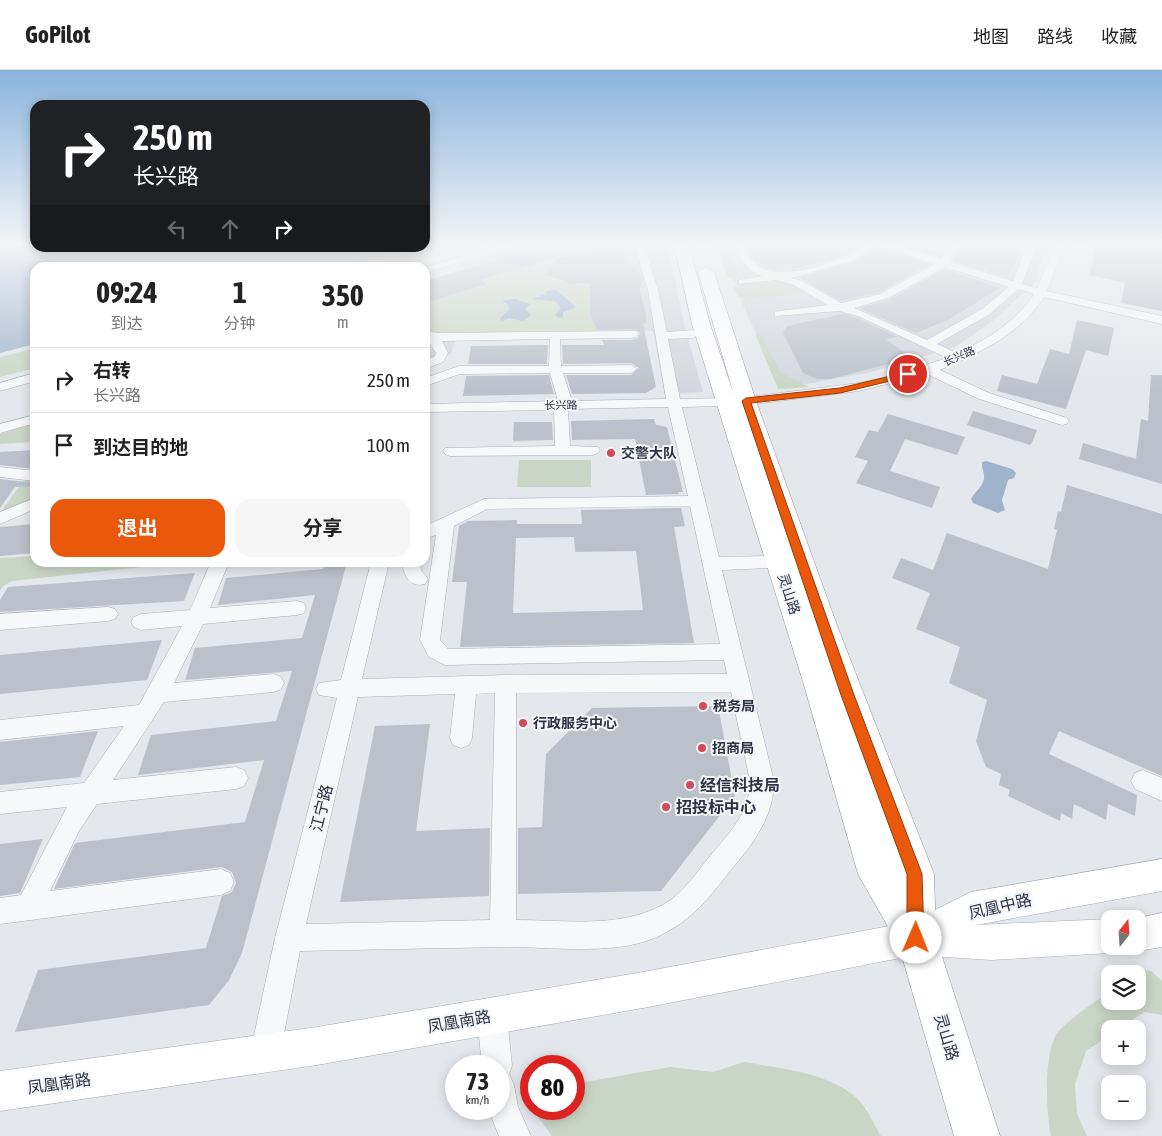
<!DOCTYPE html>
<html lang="zh">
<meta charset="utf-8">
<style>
:root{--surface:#fff;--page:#f6f6f6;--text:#222;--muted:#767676;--line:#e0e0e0;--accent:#ea580c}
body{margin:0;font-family:"Asap Condensed","Noto Sans SC",sans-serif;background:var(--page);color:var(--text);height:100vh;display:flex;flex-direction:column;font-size:19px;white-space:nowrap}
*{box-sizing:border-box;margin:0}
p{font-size:16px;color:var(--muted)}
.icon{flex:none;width:28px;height:28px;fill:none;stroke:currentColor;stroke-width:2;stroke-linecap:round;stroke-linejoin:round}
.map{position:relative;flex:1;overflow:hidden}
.drawer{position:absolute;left:30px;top:192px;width:400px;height:305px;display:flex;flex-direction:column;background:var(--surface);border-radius:15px;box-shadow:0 2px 12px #0003}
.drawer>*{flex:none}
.hud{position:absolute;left:30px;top:30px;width:400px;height:152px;border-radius:15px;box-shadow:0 2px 12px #0003;background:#202124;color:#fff;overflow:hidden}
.needle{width:32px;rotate:17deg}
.tools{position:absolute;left:1101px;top:840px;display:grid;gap:10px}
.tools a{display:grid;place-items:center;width:45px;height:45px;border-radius:10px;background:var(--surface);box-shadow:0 2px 12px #0003;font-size:25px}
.speed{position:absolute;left:445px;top:985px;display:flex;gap:10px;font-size:25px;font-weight:700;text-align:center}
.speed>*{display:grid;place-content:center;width:65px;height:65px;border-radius:50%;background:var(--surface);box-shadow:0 2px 12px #0003;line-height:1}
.speed small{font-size:12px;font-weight:400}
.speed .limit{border:8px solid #d22;background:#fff;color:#111}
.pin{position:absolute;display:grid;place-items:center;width:42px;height:42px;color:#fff;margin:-21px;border:2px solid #fff;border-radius:50%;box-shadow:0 1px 5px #0007}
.me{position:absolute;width:55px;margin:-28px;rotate:1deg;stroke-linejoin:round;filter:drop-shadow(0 0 4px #0008)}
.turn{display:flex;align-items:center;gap:18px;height:105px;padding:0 20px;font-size:22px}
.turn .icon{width:65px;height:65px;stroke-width:2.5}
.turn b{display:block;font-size:35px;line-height:42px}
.lanes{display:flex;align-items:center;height:48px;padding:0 20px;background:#0003;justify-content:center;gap:25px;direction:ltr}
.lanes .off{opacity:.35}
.eta{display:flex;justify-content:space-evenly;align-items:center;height:85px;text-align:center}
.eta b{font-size:30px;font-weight:700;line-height:35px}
.cta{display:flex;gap:10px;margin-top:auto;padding:10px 20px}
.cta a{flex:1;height:58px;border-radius:15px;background:var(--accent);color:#fff;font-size:20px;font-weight:700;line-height:58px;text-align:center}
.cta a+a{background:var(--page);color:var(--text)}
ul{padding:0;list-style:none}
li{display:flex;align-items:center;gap:15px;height:65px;padding:0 20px;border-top:1px solid var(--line)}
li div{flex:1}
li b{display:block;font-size:19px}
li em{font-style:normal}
header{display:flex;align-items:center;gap:30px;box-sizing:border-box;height:70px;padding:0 25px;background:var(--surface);border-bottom:1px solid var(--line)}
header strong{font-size:24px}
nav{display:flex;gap:28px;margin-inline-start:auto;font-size:18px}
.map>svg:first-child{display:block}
</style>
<header>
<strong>GoPilot</strong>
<nav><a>地图</a><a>路线</a><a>收藏</a></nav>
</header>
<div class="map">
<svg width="1162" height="1066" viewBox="0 0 1162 1066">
<rect width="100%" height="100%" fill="#e4e7ec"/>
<path fill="#d2d6de" d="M533 173H667L685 258 703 322 665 324 653 261 458 262 451 284 430 288 425 284V233L487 214 459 195Z
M730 173H1047L1035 212 993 251 955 277 871 302 806 314 794 312 774 300 748 247 718 174Z"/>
<path fill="#c9d6c5" d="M435 173H489L399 197H337C369 187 405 184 435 173Z
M726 177 735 196 749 207 728 208 717 180Z
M521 198C531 199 535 205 543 207 565 213 570 216 594 215L588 227 591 252 597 255V261L432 263 425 259V246L430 244 425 239V233L489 214 484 210Z
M785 210 802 221C781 227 760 229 738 227L733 217 746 213Z
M755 264H761L780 302 809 317 778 319Z
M35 278V298L0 307V287Z
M35 353V372L0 374V364Z
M519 390H591V417H517Z
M35 409V428L1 442 23 411Z
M35 486V492L178 493 12 511 3 516 0 521V488Z
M1138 899 1151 901 1162 911V945L1144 942 1119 959H1110V965L1086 981 1075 1014 1077 1044 1087 1066H1051C1046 1044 1043 978 1059 961 1073 946 1094 933 1110 921V931H1138V904H1131Z
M744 992C779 998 823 1002 852 1024 865 1033 873 1053 881 1066H552L532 1039H574V1014L670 997 713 1002Z"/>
<path fill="#9fb4cc" d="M19 173H35V178H418L341 196 323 197 35 198V274L0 283V177Z
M556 220 575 236V238L563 242V247L558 248 555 245 561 238 555 231 532 229 546 224 547 221Z
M515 229 530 234 525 239 531 245 523 251 509 248 502 251 500 248 510 239 507 234 502 231Z
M986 391 1012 399 1016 403 1014 408 1008 410 1002 430 1005 440 998 443 973 433 971 429C975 421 982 418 984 409 985 402 981 398 982 392Z"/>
<path fill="#bbc0ca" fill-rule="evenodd" d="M603 173H632L624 183 630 195 641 204 643 211 639 217 646 245V253L643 254 656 317 646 323 572 324 566 305H631L639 298 631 293 563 294 562 275H604L602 270H632L638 268 640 263 636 259 597 260 590 245V213L568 214 563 210 544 205 558 187 481 210 487 214 425 233V211L527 181 565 188 571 182 580 184 595 179Z
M781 173H866L835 189 790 200H775L763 196 753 189 749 179 763 178Z
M896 173H949L940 187Z
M963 173H1026L1007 207 953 191Z
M1097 173H1162V241L1121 233 1125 213 1089 205Z
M878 178 930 194 879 222 841 231 802 209 801 207 853 193Z
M945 199 1000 218 948 250 916 263 859 238 889 230Z
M843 244 857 248 898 267 886 269 912 288 830 309H817L803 303 783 263 787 256Z
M1077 250 1114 258 1108 286 1086 280 1066 339 997 321 1002 305 1037 314 1050 279 1069 284Z
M548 275 547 294H468L471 276Z
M549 305 554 324 463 326 466 306Z
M1151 305H1162V414L1079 389 1083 373 1136 389 1141 349 1148 351Z
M973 341 1037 360 1032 373 1030 375 967 355Z
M888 344 965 367 957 385 905 369 890 401 940 417 932 438 856 413 868 391 855 387 869 360 878 362Z
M654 349 656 355 667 357 683 422H678L679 424 646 425 635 369 572 370 571 351Z
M514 352H552L553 370 513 371Z
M35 380V399L0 395V382Z
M0 409 35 413V416L15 417 0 438Z
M1067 415 1162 444V706L1059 661 1049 684 1137 725 1135 746 1108 734 1106 750 1074 734 1072 749 1061 743 1060 751 1008 726 1010 720 999 715 1001 704 986 697 976 671 987 630 949 613 960 577 916 559 930 523 892 508 901 488 933 500 947 463 1048 499 1057 460 1054 459 1058 441 1061 442Z
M681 438 685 456 674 457 694 573 460 577 467 512H452L459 456 468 451 517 450V454H582L581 440ZM574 467 575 482 636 481 643 540 513 543 516 468Z
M35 454V483L0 486V457Z
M325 492H347L248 861 242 883 229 910 209 935 15 962 38 900 206 878 222 826 232 822 236 813 232 802 222 797 54 819 75 773 245 752 264 690 138 705 151 665 276 651 292 601 185 610 195 578 302 568 315 525 218 535 226 508 323 499Z
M195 503 184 531 0 542V530L8 517Z
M162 570 147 610 0 624V585Z
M718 636 735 726 661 821 518 824V758L542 757 546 684 592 638Z
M430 654 416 761 490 758 489 826 340 832 375 656Z
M98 661 80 707 0 715V672Z
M43 769 20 823 0 826V774Z"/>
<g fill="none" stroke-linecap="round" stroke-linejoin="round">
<path stroke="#bfc3cb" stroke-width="11" stroke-dasharray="11 5.5" stroke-linecap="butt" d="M503 175 509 173"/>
<defs>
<path id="minor" d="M509 173H524L425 203V198H422Z
M634 173H644L658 220 667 262 693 260 699 264 693 268 668 269 680 329 726 328 733 332 726 336 682 337 719 487 770 486 776 487 779 492 776 497 770 498 722 500 774 711C774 744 756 770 735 795 713 822 697 846 665 863 620 888 551 876 501 877 434 878 367 880 300 881L280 984 276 995 265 999 254 995 250 984 275 868 337 628 319 625 316 619 319 613 341 610 371 492H389L362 609 506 605 727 604 724 590 445 595 429 587 420 570 436 465 425 469V456L484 429 688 426 668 337 568 339 570 376 598 377 600 380 598 383 593 385 450 386 445 384 443 381 445 378 555 376 554 340 425 342V334L558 331 550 303 460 304 425 316V308L459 296H549L550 269 442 271 448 283 443 292 425 299V290L434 287 436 283 429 272 430 269 425 267V261L438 263 636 261 638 264 636 267 632 268 560 269 561 296 631 295 637 299 631 303H563L572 331 666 329 648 220ZM690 436 720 574 448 579 440 570 454 456 487 439ZM731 622 750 711C750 740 733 759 715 780 703 794 687 818 672 829 628 860 568 850 516 850V623ZM495 623 490 850 306 854 358 627 455 624 450 668 453 675 461 678 469 675 472 668 476 624Z
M720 173H768L763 176 746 177C755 220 821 197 847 186 854 183 863 175 870 173 887 168 924 184 941 189L951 173H961L950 192 1013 211 1028 173H1038L1022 214 1037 218 1056 173H1066L1047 221 1162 246V254L1044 227C1021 264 979 283 940 300L989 323 1067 348 1069 351 1067 354 1062 355 979 329 927 304 859 321 746 335 739 331 741 328 859 313 895 305 947 288 858 246 839 241 775 246V242L779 241 828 235 794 215 776 210 739 214V210L762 206C750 203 739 190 736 177ZM878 176 935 194 880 224 841 233 802 211 791 208 852 191ZM945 197 1009 217 982 239 927 270 854 238 888 228ZM1018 219 1034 224C1017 251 985 271 957 283L937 274 990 244Z
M35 303V311L0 321V313Z
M35 345V353L0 363V354Z
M0 397 35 401V411L0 407Z
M35 428V439L0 454V442Z
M211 492H229L210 538 297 531 304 533 306 538 304 543 297 545 203 554 174 613 274 604 281 607 284 613 281 619 274 622 164 632 113 710 236 697 244 700 248 708 244 716 236 719 97 734 79 761 50 821 221 799 230 803 234 812 230 821 221 825 0 854V828L21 825 67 737 0 744V722L84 713 124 656 0 670V650L139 635 182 556 141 560 134 557 131 552 134 547 141 544 190 540Z
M402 492H420L421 500 428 509 425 514C410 518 404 506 402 492Z
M108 537 115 539 118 544 115 549 108 551 0 560V544Z
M1143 700 1162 708V731L1135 719 1131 711 1135 703Z
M492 931 502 936 507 946 512 996 509 1004 514 1015 518 1037 531 1066H499L488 1039H499V996H482L477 946 482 936Z"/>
<path id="major" d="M1162 789V821L976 855 1110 849V876H1123L1110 883 991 890 916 885 643 938 317 995 0 1041V1001L317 957 643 902 911 852 971 822Z
M1162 843V877L1138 881 1126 876H1138V849H1134Z"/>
<path id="highway" d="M674 173H688L710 254 734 325 698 202 706 197 714 202 756 331 838 558 934 804 936 868 1000 1066H954L899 876 858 804 804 615 692 254Z"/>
</defs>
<use href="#minor" stroke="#a9aeb7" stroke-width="1"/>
<use href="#major" stroke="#a3abb8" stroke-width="1"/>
<use href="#highway" stroke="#8b94a3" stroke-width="1"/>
<use href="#minor" fill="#f7f8fa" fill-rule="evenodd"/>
<use href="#major" fill="#fff" fill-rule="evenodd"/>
<use href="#highway" fill="#fff" fill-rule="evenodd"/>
</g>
<linearGradient id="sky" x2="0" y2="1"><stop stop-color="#8bb4dd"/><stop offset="0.54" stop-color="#f3f4f6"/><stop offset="1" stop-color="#f3f4f6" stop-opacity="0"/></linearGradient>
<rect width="1162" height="322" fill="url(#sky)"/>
<path fill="#ea580c" stroke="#983908" d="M908 302 912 304 911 306 840 323 751 333 854 625 922 804 924 868 921 874 916 876 910 874 907 868V804L841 625 742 331 746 328 840 318Z"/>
<g fill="#d1495b" stroke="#f4f6f9" stroke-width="2">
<circle cx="611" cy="383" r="5"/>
<circle cx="703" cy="636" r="5"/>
<circle cx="523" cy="653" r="5"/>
<circle cx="702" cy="678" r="5"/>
<circle cx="690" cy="715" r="5"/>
<circle cx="666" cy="737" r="5"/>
</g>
<g text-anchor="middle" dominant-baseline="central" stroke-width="4" stroke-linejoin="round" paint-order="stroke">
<g font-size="11" fill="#2b3445" stroke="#f4f6f9">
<text transform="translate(959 286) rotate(-23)">长兴路</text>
<text transform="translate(561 335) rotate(-1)">长兴路</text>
</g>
<g font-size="14" font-weight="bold" fill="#2b3445" stroke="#f4f6f9" text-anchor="start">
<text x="621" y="383">交警大队</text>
<text x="713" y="636">税务局</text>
<text x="533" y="653">行政服务中心</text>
<text x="712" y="678">招商局</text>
</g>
<g font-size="14" fill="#2b3445" stroke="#f4f6f9">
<text transform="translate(789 524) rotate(72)">灵山路</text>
</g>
<g font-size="16" font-weight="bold" fill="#2b3445" stroke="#f4f6f9" text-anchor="start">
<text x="700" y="715">经信科技局</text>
<text x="676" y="737">招投标中心</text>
</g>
<g font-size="16" fill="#2b3445" stroke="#f4f6f9">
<text transform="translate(321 738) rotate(-76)">江宁路</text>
<text transform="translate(1000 836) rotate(-13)">凤凰中路</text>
<text transform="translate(459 951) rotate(-10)">凤凰南路</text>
<text transform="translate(947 967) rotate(73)">灵山路</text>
<text transform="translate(59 1013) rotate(-8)">凤凰南路</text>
</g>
</g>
</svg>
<div class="tools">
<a><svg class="needle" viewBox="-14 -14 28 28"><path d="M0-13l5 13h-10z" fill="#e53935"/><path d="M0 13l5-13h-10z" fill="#767676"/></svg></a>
<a><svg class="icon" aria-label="layers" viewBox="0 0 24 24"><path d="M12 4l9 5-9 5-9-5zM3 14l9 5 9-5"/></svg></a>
<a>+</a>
<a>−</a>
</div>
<div class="speed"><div>73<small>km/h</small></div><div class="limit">80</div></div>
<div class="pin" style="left:908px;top:304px;background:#d93025"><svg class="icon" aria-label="arrive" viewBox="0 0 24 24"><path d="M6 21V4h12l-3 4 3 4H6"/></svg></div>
<svg class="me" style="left:916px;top:868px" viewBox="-20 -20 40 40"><circle r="19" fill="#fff"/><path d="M0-13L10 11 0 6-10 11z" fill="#ea580c"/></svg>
<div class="hud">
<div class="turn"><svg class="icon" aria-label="right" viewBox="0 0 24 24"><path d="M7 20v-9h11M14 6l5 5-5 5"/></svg><div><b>250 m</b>长兴路</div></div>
<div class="lanes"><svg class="icon off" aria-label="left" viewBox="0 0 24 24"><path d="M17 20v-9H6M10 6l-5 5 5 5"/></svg><svg class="icon off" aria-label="ahead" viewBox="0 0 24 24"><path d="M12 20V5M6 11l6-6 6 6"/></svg><svg class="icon" aria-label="right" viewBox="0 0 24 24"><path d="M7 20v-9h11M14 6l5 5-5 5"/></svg></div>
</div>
<section class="drawer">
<div class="eta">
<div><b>09:24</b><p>到达</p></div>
<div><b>1</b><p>分钟</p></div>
<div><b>350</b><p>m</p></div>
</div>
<ul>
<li><svg class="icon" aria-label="right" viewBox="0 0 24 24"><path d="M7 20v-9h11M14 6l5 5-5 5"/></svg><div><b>右转</b><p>长兴路</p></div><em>250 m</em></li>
<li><svg class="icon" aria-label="arrive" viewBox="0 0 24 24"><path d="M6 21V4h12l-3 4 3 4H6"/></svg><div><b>到达目的地</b></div><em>100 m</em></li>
</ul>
<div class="cta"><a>退出</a><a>分享</a></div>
</section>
</div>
